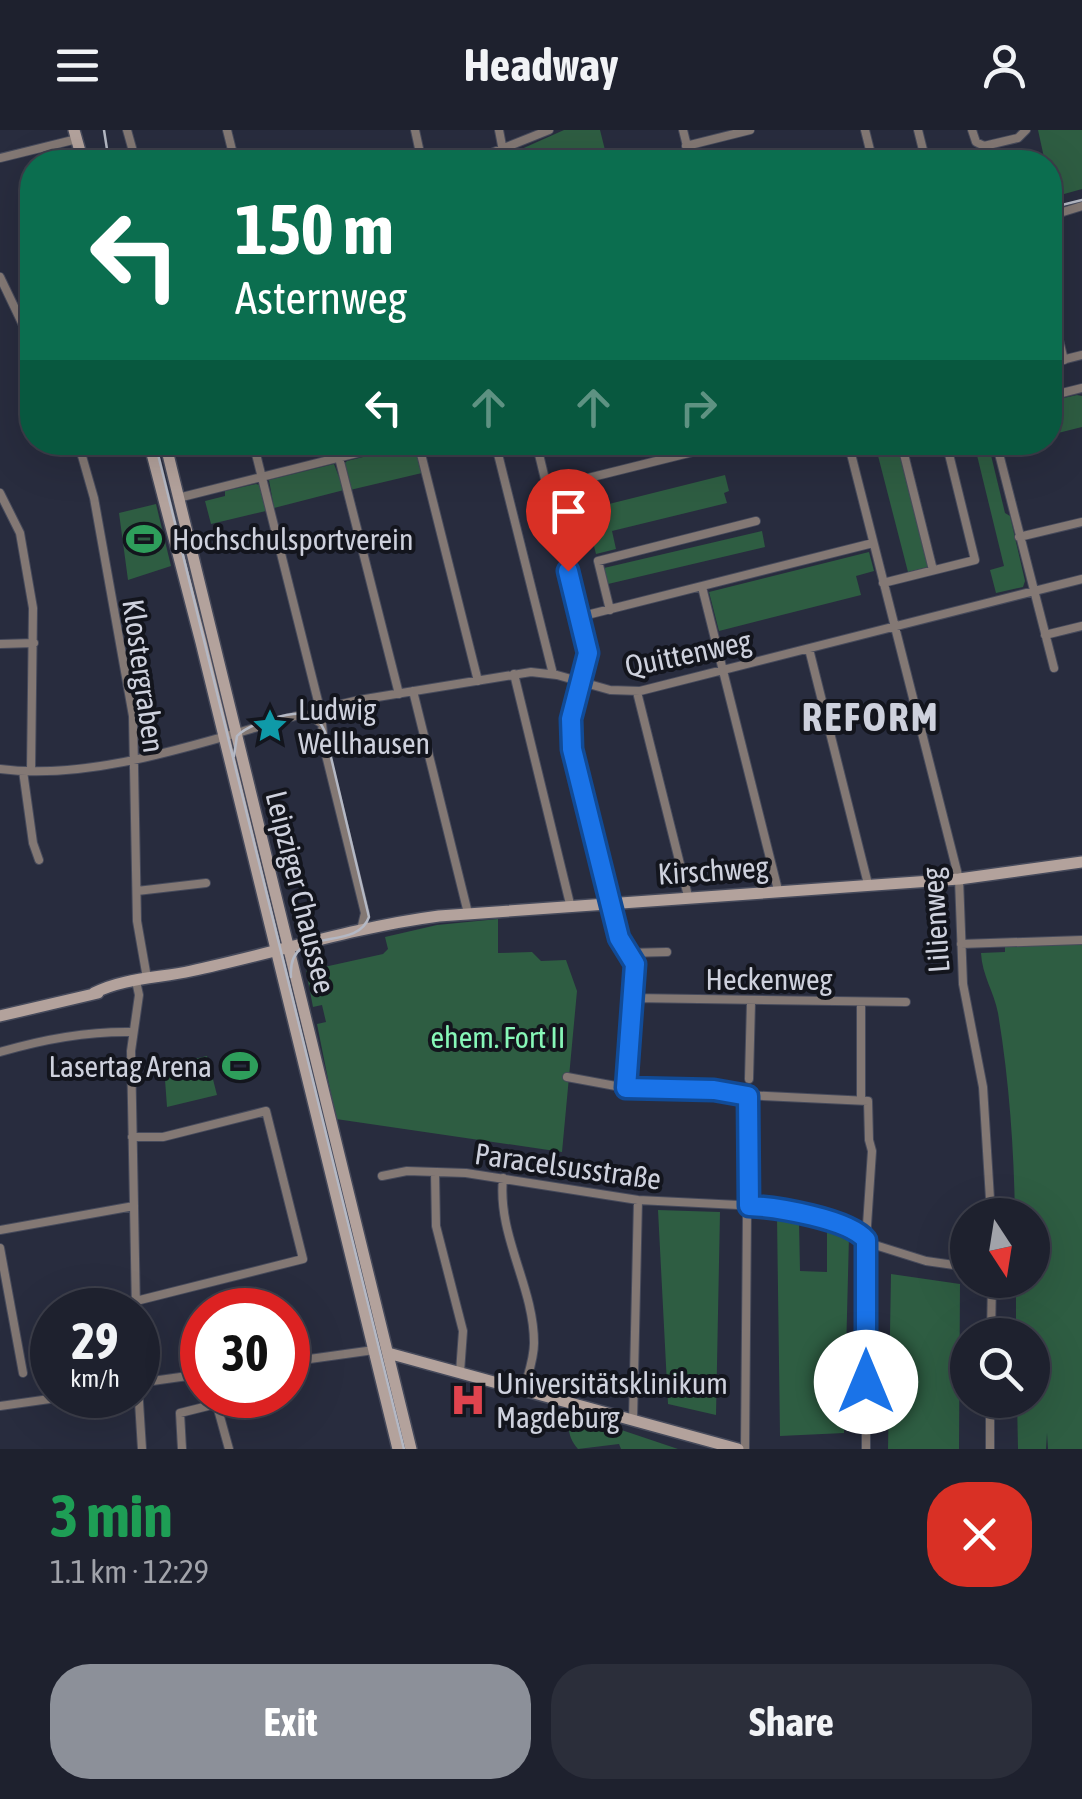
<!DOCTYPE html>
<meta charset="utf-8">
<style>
:root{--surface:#1e212e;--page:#2b2e3a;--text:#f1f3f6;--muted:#a1a3aa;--line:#3c3e4a;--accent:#8c9099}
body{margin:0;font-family:"Asap Condensed",sans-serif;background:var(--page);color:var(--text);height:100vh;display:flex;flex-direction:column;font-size:38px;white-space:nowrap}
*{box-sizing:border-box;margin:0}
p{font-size:32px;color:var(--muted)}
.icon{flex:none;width:55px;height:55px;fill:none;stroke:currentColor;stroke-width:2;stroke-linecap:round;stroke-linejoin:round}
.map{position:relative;height:1319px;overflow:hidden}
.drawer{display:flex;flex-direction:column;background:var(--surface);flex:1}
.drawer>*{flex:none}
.top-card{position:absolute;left:20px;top:20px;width:1042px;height:305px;border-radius:40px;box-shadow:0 10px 40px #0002,0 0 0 2px var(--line);background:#0b6e4f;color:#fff;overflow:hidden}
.needle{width:65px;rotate:168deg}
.controls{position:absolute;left:950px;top:1068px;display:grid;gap:20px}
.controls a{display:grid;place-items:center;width:100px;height:100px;border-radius:50%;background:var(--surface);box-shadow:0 10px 40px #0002,0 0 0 2px var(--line);font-size:50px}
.speed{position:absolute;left:30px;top:1158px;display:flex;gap:20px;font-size:50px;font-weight:700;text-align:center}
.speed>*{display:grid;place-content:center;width:130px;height:130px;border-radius:50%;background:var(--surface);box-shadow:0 10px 40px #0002,0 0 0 2px var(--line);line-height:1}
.speed small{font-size:25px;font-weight:400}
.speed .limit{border:15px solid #d22;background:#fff;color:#111}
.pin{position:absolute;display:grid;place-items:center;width:85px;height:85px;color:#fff;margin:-102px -42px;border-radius:50% 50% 50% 0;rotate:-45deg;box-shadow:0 0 10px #0007}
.pin .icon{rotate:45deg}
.me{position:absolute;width:110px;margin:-55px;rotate:0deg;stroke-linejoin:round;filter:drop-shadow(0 0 8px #0008)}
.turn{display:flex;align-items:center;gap:35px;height:210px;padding:0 50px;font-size:45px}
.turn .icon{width:130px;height:130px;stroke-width:2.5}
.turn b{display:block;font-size:70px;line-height:85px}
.lanes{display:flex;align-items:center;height:95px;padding:0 50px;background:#0003;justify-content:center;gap:50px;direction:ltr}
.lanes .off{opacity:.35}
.round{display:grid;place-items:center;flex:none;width:105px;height:105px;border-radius:40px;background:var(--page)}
.headline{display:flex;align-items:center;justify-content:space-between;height:170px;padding:0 50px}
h1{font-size:60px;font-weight:700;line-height:75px;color:#1e9e55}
.action{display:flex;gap:20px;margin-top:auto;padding:20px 50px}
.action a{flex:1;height:115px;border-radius:40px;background:var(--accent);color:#fff;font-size:40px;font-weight:700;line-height:115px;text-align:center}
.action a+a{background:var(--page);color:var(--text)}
header{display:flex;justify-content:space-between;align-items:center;height:130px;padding:0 50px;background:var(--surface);font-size:45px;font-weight:700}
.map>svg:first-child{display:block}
</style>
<header><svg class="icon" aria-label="menu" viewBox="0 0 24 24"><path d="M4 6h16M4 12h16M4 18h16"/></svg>Headway<svg class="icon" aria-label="person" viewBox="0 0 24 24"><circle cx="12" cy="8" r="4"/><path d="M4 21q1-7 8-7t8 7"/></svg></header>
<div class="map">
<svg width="1082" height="1319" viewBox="0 0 1082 1319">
<rect width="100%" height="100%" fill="#282c3e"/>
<path fill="#2e5d42" d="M564 0H600L608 32H587L584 20 530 32H492Z
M1038 0H1082V59L1050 68V32H1045Z
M1077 265 1082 266V297L1050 305V271Z
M898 313 928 437 908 442 876 318Z
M974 313H988L1005 383 1010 386 1025 451 1023 457 996 463 990 440 1004 436Z
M411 315 415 316 422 343 350 360 344 334 347 331Z
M334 334 344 360 274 378 269 350Z
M725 345 729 361 724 363 727 373 612 401 616 419 596 424 585 380Z
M256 354 260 355 266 381 211 394 205 371 225 366V361Z
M156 374 171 436 128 450 119 383Z
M762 401 765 417 608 454 604 438Z
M869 422 874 441 856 446 861 465 719 501 709 462Z
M498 789V823L532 822 541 831 566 830 577 861 562 1022 336 989 317 894 326 892 322 875 313 877 306 841 383 824 388 819 385 807 437 795Z
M1082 814V1319H1048L1047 1303 1046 1319H1018L1017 1270H1032V1205H1016V1150H1032V1085H1015C1014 1018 1009 949 998 883 994 862 982 845 981 823L1005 822V816Z
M207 926 217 965 167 977 164 936Z
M658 1080 720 1082 716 1285 668 1274Z
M777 1086 799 1092 800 1141 827 1142V1100L849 1106 844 1303 780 1306Z
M891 1144 960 1154 959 1319H888Z
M571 1283 678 1319H621L619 1314 578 1319C568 1307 567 1298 571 1283Z"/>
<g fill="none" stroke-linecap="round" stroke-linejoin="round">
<defs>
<path id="street" d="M127 0 136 32
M227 0 235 32
M415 0 422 32
M499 0 503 21
M683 0 691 32
M865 0 873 32
M918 0 926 32
M972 0 976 12 984 16 1018 8 1026 0
M686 16 750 0
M0 28 77 9
M469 32 549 0
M833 32 871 23
M1050 86 1082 76
M0 147 32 214
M1050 175 1064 230
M1050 233 1082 225
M1050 266 1082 258
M78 312 94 368 133 586 137 791 147 848
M253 312 320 579
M335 312 399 564
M418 312 478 551
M495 312 553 544
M536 312 587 523 571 589 572 619 619 808 635 835 626 958
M848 312 959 749 963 854 983 957 991 1085
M901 312 933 440
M996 312 1054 538
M548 358 733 312
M0 363 20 403 33 478 31 641
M178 368 401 312
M1019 407 1082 392
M883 453 975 430 946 312
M702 457 778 760
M610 480 598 431 756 391
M579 487 873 413
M1045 505 1082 496
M0 514 34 513
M809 519 868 754
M514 544 571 778
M413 561 468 783
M637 562 688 766
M312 587 322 594 325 621 365 783 361 800
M0 639C95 652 211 609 303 584L312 587 320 579 359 570 531 542 557 545 610 560 640 561 1082 449
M23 641 33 713 39 730
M137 761 206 753
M961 814 1082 810
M627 823 667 822
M136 851 139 865 131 921 136 1180
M633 868 906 872
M0 922C44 909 86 901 133 902
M567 947 632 959 714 960 744 965 868 971 869 1010 872 1021 866 1110V1319
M749 949 751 872
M861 968V872
M132 1007H163L266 981 303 1129 136 1171
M435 1042 436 1096 463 1201 460 1242
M382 1046 407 1041 466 1043 638 1070 781 1077 857 1101 875 1115 926 1131 968 1137
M503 1048C497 1106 534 1156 534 1213 534 1229 528 1244 524 1260
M0 1100 134 1076
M0 1118 23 1243
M991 1205 992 1150
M288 1232 374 1220
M138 1253 202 1244
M138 1256 142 1319
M214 1265 229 1319
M0 1276 78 1265
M633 1290 638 1070
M182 1319 180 1283 216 1274
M745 1319 748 966
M990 1319V1270"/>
<path id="secondary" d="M74 0 83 32
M149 312 201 512 398 1319
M165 312 411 1319
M94 863C123 848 159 848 191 841 274 823 355 797 439 786L959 749 1082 732
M0 886 98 863
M388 1223 738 1319"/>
</defs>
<use href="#street" stroke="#464a5b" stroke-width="10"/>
<use href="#secondary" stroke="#464a5b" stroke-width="14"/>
<use href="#street" stroke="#837874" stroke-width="8"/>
<use href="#secondary" stroke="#b3a29c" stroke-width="11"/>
<path stroke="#b4b8c4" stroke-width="2.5" d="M104 0 109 32
M961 32 978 27 998 32
M1050 78 1082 70
M155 312 404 1319
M234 626 237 606C248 594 292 580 308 585 317 587 321 593 325 602L369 787C356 824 287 792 291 847"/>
</g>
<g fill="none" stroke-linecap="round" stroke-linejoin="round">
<defs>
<path id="route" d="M568 441 588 523 571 589 572 619 619 808 635 834 626 958 714 960 748 966 749 1076C776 1077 849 1089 866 1110V1252"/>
</defs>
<use href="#route" stroke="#114b97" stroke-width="25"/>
<use href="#route" stroke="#1a73e8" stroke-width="18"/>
</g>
<defs>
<symbol id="stadium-bare" viewBox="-9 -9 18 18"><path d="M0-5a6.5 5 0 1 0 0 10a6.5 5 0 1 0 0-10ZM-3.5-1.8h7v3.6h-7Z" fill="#2e9e5b" stroke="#13151d" stroke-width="2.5" paint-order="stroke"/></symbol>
<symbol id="sight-bare" viewBox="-9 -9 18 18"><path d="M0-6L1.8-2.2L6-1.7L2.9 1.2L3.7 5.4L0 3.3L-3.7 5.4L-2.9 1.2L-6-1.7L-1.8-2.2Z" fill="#0f9aa8" stroke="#13151d" stroke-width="2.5" paint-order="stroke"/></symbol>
<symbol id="hospital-bare" viewBox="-9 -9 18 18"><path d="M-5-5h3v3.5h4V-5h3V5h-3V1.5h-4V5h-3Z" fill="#e0444e" stroke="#13151d" stroke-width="2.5" paint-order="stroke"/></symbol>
</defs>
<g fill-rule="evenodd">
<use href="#stadium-bare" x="119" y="384" width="50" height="50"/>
<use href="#sight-bare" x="245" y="571" width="50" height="50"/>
<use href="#stadium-bare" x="215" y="911" width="50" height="50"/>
<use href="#hospital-bare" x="443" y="1245" width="50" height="50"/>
</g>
<g text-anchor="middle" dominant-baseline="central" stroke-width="8" stroke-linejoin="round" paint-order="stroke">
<g font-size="30" fill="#ced1dd" stroke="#13151d" text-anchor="start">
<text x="172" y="409">Hochschulsportverein</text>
<text x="298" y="579">Ludwig<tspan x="298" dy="34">Wellhausen</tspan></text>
<text x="212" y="936" text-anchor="end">Lasertag Arena</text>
<text x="496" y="1253">Universitätsklinikum<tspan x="496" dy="34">Magdeburg</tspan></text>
</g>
<g font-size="30" fill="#ced1dd" stroke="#13151d">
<text transform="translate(688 523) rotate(-12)">Quittenweg</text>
<text transform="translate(144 546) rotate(82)">Klostergraben</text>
<text transform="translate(713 740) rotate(-4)">Kirschweg</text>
<text transform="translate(301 762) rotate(76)">Leipziger Chaussee</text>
<text transform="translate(935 790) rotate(-94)">Lilienweg</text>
<text x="769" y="849">Heckenweg</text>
<text transform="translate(568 1036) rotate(8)">Paracelsusstraße</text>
</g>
<g font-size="30" fill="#87f7b8" stroke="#13151d">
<text x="498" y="907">ehem. Fort II</text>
</g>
<g font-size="40" font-weight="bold" letter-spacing="2.5" fill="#ced1dd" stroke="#13151d">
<text x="871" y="586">REFORM</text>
</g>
</g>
</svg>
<div class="controls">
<a><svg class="needle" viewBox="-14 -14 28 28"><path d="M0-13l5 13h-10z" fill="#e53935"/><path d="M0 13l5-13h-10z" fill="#a1a3aa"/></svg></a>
<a><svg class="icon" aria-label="search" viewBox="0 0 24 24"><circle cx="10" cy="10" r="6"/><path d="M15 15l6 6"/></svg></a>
</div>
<div class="speed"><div>29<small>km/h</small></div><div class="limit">30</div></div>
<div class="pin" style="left:568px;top:441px;background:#d93025"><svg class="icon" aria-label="arrive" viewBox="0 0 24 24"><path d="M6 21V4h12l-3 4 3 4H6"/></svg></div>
<svg class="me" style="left:866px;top:1252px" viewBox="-20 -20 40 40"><circle r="19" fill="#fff"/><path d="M0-13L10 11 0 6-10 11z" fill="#1a73e8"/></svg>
<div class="top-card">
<div class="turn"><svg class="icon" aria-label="left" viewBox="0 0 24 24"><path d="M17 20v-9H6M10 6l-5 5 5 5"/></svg><div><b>150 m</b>Asternweg</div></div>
<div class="lanes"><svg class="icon" aria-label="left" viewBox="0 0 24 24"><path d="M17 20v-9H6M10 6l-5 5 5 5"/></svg><svg class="icon off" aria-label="ahead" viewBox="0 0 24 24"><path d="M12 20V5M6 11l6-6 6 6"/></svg><svg class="icon off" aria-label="ahead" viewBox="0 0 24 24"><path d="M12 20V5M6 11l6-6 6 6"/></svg><svg class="icon off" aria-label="right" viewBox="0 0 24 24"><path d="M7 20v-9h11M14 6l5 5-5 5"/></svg></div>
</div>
</div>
<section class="drawer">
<div class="headline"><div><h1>3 min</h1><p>1.1 km · 12:29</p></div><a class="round" style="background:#d93025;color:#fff"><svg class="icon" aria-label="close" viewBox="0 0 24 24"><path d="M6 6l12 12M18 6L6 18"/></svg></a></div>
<div class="action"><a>Exit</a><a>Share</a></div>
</section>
